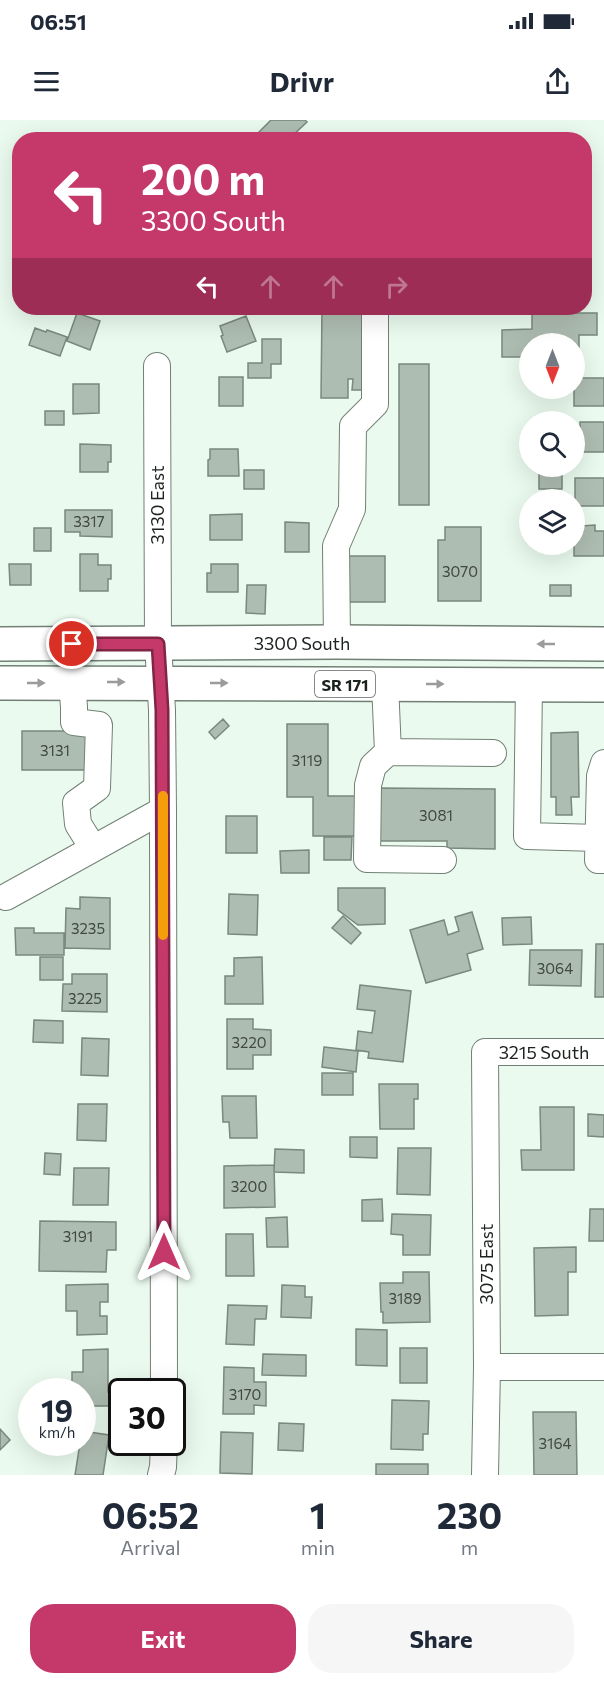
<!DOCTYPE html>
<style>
:root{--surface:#fff;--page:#f6f6f7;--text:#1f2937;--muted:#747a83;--accent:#c5396a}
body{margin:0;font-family:Commissioner,sans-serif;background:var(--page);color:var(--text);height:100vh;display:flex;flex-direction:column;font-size:22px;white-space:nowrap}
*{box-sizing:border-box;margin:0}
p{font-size:20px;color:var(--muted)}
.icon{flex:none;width:33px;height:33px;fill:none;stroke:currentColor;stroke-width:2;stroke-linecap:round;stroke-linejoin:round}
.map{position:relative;height:1355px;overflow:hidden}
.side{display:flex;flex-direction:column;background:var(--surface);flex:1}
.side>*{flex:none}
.guide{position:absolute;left:12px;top:12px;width:580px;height:183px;border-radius:24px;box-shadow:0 6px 24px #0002;background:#c5396a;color:#fff;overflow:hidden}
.needle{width:39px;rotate:180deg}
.fabs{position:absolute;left:519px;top:213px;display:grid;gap:12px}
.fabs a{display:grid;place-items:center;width:66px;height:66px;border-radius:50%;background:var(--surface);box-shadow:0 6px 24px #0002;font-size:30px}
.speed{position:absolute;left:18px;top:1258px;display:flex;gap:12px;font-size:30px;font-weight:700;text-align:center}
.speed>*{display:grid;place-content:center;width:78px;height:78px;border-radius:50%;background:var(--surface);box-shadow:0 6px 24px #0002;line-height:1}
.speed small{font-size:15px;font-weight:400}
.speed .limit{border:3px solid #111;border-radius:9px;background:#fff;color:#111}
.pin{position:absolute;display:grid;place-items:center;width:51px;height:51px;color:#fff;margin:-26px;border:3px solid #fff;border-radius:50%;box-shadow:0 2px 6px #0007}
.me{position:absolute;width:66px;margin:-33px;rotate:0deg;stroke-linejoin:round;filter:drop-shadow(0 0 4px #0008)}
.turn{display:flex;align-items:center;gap:21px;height:126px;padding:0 30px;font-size:27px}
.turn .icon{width:78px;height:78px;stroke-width:2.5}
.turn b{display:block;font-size:42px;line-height:51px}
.lanes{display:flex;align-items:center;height:57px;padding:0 30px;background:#0003;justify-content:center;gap:30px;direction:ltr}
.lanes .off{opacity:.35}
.eta{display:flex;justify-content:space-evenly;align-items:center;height:102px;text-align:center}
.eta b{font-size:36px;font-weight:700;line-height:42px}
.button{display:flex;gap:12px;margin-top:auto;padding:12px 30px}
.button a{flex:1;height:69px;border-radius:24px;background:var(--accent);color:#fff;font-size:24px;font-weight:700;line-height:69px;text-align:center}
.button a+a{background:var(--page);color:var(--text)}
.status{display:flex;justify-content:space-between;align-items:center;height:42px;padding:0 30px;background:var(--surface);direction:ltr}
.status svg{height:16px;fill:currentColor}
header{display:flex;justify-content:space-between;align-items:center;height:78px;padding:0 30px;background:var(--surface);font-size:27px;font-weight:700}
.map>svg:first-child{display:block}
</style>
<div class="status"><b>06:51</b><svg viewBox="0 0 49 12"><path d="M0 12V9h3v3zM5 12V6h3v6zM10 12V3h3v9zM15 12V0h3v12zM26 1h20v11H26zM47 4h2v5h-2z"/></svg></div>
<header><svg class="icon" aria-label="menu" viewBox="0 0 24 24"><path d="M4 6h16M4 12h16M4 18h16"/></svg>Drivr<svg class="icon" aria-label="share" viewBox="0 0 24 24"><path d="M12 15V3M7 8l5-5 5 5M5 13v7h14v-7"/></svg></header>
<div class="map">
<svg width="604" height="1355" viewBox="0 0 604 1355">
<rect width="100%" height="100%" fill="#eafaee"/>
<path fill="#aebdb2" stroke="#7a887d" stroke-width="1.5" d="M271 0H305L307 2 290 18 292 20H251Z
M322 188H372L371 270H352L353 259H348V278H321Z
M532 188H570V193H597V215H579V237H574V224H530V237H502V210L532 209Z
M77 193 100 201 90 230 67 221Z
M246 196 256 221 227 232 221 216 223 215 220 206Z
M35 208 46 212 47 210 67 217 60 236 29 225Z
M262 219H281V244H271V258H248V243H262Z
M399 244H429V385H399Z
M219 257H243V286H219Z
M574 258H604V286H574Z
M73 264H99V293L73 294Z
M45 291H64V305H45Z
M580 302H604V332H580Z
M80 324 111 325V342H108V352H80Z
M210 329H238L239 356H208V340L210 339Z
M539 346H562V369H539Z
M244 350H264V369H244Z
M575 358H604V386H575Z
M65 390H112V417L80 416V412H65Z
M242 394V420H210V395Z
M285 402 309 403V432H285Z
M595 405V411H604V436H574V411H582V406Z
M445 407H481V481H438V420H445Z
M34 408H51V431H34Z
M80 434H98V445H111V459H108V471H80Z
M344 436H385V482H344Z
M9 444H31V465H10Z
M211 444H238V472H207V453H211Z
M247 465H266L265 494 246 493Z
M550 465H571V476H550Z
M223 599 229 606 215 619 209 612Z
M287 604H328V676H357V716H313V677H287Z
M22 611H89V650H22Z
M578 612 579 677H571L572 695H556V677H551V613Z
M378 668 495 669V729L447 728V721H378Z
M226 696H257V733H226Z
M324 717H352L351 740H324Z
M309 730V753H281L280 731Z
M338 768H385V804L358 805 338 790Z
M229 774 258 775 257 815 228 814Z
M80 777 110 778V829L65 828 66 788 80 789Z
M472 792 483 829 467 834 471 850 426 863 410 810 444 800 448 815 459 811 455 797Z
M343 796 361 813 351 824 332 808Z
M531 797 532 824 503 825 502 798Z
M15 808H34V813H64V835H16Z
M596 824H604V877H595Z
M530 830H582L581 866 529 865Z
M40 837H63V860H40Z
M262 837 263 884H225V856H234V838Z
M72 854H107V892L62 891 63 864H72Z
M360 865 411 871 403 942 368 938 369 932 356 930 358 911 372 913 375 891 357 889Z
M227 899H253V909L271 910V935H253V949H227Z
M34 900 63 901V923L33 922Z
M82 918 109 919 108 956 81 955Z
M324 927 358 931 356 952 322 947Z
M322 953H353V975H322Z
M379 964H418V979H414V1009H380Z
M222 976H256L257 1018H230L229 1002H223Z
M78 984H107L106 1021 77 1020Z
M540 987H574V1050H522L521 1030H541Z
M588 994 604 995V1017L588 1016Z
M350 1017H377V1038L350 1037Z
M398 1028H431L430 1075 397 1074Z
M275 1029 304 1030V1053L274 1052Z
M45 1033 61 1034 60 1055 44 1054Z
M274 1045 275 1087 224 1088V1046Z
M74 1048H109L108 1085H73Z
M382 1079 383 1101H362V1080Z
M590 1089H604V1121H589Z
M392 1094 431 1095 430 1135H403V1115L391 1114Z
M287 1097 288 1127H267L266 1098Z
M40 1101 116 1102V1130H107L106 1152 39 1151Z
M226 1114H253L254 1156H226Z
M576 1127V1152H568V1195L535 1196 534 1128Z
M403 1152H429L430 1202 383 1203V1192H381L380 1163H403Z
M108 1164V1182H100V1196H107V1214L77 1215V1191H66V1165Z
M282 1165 305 1166V1177H312L311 1198 281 1197Z
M228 1185 267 1186 266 1199H255L254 1225 226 1224Z
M356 1209 387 1210V1246L356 1245Z
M400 1228H427V1263H400Z
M108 1229V1272H116L117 1286H82V1272H72V1252H83V1230Z
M263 1234 306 1235V1256L262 1255Z
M224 1247 254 1248V1262H266V1286L254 1285V1294H223Z
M392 1280 429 1281 428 1314H423V1330L391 1329Z
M533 1292H576L577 1355H534Z
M279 1303 304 1304 303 1331 278 1330Z
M0 1309 10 1320 0 1330Z
M82 1311 109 1315 103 1355H75L80 1323H82Z
M221 1312 253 1313 252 1354 220 1353Z
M376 1344H428V1355H376Z"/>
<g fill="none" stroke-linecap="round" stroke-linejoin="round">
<defs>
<path id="minor" d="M157 246 158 524 162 590 163 690 164 1272
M337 522 336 426 352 389 353 306 375 284V188
M72 562 74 587V602L99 605 97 668 76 683 78 704 93 728
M385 564 388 632 493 633
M529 565 527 716 598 718
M388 632 373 646 368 665 367 739 443 740
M604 643 600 656 598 740H604
M6 777 163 690
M487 1247H604
M161 1355 163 1347 164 1323
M485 1355 487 1247 485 932H604"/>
<path id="major" d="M0 524 337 522 604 524
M0 563 604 565"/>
</defs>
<use href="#minor" stroke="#718075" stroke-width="28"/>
<use href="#major" stroke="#718075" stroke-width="36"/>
<use href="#minor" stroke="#fff" stroke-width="26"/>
<use href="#major" stroke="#fff" stroke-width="33"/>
</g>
<defs><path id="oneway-solid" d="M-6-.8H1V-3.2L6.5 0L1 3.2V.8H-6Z" transform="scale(1.5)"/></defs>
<g fill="#999c99">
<use href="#oneway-solid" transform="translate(546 524) rotate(-180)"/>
<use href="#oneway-solid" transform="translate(116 562)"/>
<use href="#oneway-solid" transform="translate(36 563)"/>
<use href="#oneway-solid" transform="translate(219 563)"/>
<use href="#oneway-solid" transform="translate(435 564)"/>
</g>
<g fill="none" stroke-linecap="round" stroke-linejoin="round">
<defs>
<path id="route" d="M72 524H158L162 590 164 1132"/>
</defs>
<use href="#route" stroke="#802545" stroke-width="15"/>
<use href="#route" stroke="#c5396a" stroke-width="10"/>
<path stroke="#f59e0b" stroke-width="10" d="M163 676V815"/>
</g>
<g text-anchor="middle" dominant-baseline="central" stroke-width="4.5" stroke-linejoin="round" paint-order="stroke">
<g font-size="15" fill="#404942">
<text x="89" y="401">3317</text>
<text x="460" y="451">3070</text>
<text x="55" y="630">3131</text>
<text x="307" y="640">3119</text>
<text x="436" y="695">3081</text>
<text x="88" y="808">3235</text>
<text x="555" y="848">3064</text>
<text x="85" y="878">3225</text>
<text x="249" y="922">3220</text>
<text x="249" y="1066">3200</text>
<text x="78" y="1116">3191</text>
<text x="405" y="1178">3189</text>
<text x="245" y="1274">3170</text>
<text x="555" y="1323">3164</text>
</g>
<rect fill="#fff" stroke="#606461" stroke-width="1.5" x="315" y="551" width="60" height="26" rx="4.5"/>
<g font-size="16" font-weight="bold" fill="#1c221d">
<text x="345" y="564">SR 171</text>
</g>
<g font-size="18" fill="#1c221d" stroke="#fff">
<text transform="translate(157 385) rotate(-90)">3130 East</text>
<text x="302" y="523">3300 South</text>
<text x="544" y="932">3215 South</text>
<text transform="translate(486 1144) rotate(-90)">3075 East</text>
</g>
</g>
</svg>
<div class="fabs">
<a><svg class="needle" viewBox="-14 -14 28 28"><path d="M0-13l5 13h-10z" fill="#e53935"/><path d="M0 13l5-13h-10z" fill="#747a83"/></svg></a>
<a><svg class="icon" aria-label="search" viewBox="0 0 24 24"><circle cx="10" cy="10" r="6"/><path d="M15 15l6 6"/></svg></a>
<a><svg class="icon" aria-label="layers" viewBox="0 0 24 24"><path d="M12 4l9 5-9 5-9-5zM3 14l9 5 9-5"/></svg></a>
</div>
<div class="speed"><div>19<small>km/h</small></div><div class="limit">30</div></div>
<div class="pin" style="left:72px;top:524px;background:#d93025"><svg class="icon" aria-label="arrive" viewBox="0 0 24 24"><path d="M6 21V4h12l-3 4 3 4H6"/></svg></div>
<svg class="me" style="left:164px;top:1132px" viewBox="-20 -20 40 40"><path d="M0-17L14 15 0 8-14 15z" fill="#c5396a" stroke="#fff" stroke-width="4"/></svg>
<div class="guide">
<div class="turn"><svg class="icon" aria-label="left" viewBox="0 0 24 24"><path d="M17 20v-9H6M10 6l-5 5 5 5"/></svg><div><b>200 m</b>3300 South</div></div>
<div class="lanes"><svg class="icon" aria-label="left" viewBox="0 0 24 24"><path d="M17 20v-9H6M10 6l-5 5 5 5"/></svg><svg class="icon off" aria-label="ahead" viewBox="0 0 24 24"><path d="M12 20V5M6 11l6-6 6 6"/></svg><svg class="icon off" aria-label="ahead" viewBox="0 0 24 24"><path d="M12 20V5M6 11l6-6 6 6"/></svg><svg class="icon off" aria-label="right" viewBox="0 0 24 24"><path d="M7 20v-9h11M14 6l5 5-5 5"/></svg></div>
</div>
</div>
<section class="side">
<div class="eta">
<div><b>06:52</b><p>Arrival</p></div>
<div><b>1</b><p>min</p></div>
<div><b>230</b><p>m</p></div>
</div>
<div class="button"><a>Exit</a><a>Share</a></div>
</section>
